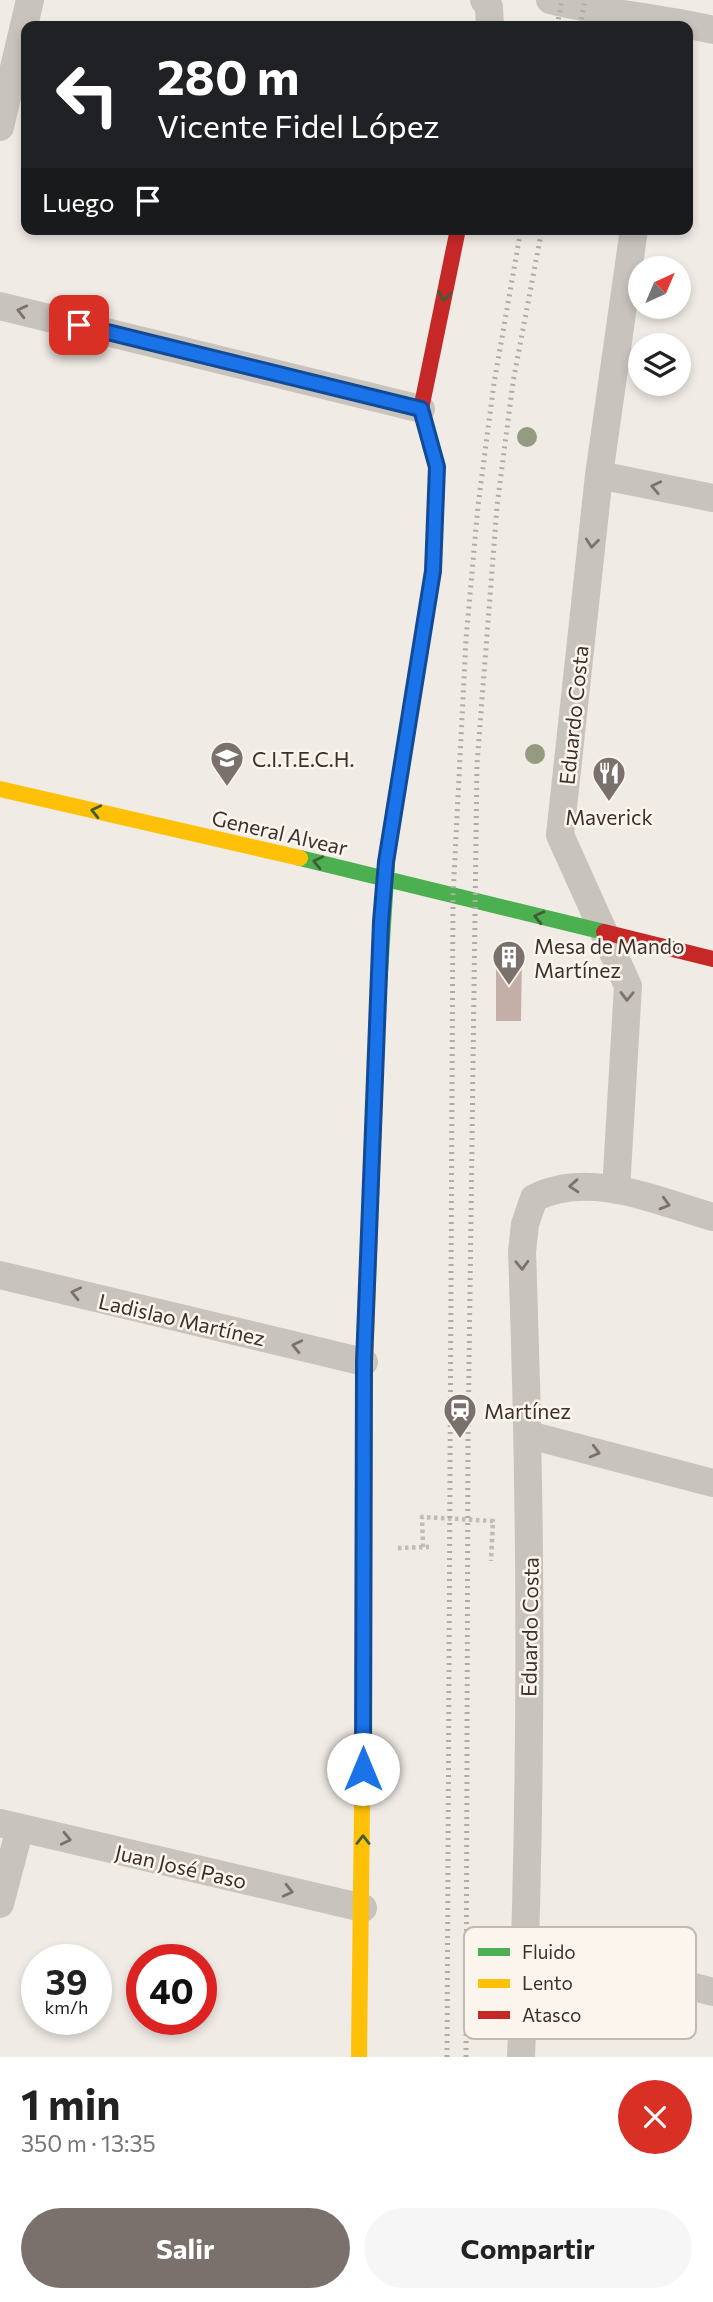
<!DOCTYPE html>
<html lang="es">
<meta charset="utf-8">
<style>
:root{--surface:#fff;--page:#f6f6f6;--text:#222;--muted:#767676;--accent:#7a716c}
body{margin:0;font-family:Commissioner,sans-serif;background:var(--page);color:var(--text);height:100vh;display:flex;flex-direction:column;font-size:26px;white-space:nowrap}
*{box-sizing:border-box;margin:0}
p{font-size:23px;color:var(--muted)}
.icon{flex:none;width:38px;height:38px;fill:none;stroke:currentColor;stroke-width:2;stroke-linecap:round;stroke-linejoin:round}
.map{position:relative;height:2057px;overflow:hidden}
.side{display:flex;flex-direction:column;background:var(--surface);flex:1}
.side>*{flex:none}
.top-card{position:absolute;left:21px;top:21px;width:672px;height:214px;border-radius:14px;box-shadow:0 4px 10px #0003;background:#202124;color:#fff;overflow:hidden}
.needle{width:46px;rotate:44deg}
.fabs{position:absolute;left:628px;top:256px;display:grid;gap:14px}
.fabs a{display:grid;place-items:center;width:63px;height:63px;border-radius:50%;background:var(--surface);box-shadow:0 4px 10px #0003;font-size:35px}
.speed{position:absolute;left:21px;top:1944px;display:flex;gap:14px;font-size:35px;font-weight:700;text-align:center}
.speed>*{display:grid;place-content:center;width:91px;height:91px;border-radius:50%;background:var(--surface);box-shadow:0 4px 10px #0003;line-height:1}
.speed small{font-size:18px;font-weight:400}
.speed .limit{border:10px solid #d22;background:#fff;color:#111}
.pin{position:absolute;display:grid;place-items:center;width:60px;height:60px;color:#fff;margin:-30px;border-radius:14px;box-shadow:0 4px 10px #0006}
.me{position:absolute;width:77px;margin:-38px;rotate:0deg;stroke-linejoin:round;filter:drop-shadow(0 0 5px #0008)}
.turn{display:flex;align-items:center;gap:24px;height:147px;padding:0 21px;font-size:32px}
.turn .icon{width:91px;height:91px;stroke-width:2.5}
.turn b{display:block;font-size:49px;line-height:60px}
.then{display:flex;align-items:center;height:66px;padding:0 21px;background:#0003;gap:14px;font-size:26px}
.round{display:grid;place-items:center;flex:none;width:74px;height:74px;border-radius:37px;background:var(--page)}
.headline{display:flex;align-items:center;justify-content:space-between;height:119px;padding:0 21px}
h1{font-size:42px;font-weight:700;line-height:52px}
.action{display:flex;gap:14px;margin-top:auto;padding:14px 21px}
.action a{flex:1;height:80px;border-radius:42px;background:var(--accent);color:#fff;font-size:28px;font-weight:700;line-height:80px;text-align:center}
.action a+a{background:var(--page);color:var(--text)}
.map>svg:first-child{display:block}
</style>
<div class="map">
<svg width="713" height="2057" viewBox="0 0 713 2057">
<rect width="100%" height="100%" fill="#f0ebe5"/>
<path fill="#c3afa7" d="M496 952 522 953 521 1021H496Z"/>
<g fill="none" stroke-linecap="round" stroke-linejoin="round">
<path stroke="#c2bbb6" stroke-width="4.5" stroke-dasharray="3.5 3.5" stroke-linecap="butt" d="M423 1547 422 1517 493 1521 491 1561
M398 1548 429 1547"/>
<path stroke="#c9c3be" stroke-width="28" d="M484 0 489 7 490 26
M550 0C604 14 659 17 713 30
M0 127 30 0
M0 306 421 409
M599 475 713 498
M616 1190 628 986 560 835 599 475 634 229
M0 1275 364 1362
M529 1435 713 1483
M0 1823 363 1908
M0 1904 20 1828
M526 1942 713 1992
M521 2057C532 1789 532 1520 522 1252L525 1224 534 1198C590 1170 656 1201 713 1217"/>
<path stroke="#4caf50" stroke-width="16" d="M300 858 604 932
M378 1004 388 847 433 571 437 477"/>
<path stroke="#ffc107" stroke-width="16" d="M0 789 300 858
M364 1396 378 1004
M359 2057 363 1725"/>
<path stroke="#c62828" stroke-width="16" d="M437 477V467L421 409 458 229
M604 932 713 959
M363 1725 364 1396"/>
<path stroke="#b1aca8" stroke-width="5" stroke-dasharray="2 5" stroke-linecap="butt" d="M557 26 562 0
M580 26 585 0
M447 2057 453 896 466 639 478 506 494 383 521 229
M466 2057 468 1441 477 764 497 506 513 382 542 229"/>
</g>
<g fill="#959b80">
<circle cx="527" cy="437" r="10"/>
<circle cx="535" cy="754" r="10"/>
</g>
<defs><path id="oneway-chevron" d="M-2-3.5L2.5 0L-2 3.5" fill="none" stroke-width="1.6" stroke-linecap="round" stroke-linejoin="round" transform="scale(1.75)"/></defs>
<g stroke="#415c38">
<use href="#oneway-chevron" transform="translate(444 296) rotate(102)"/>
<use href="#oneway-chevron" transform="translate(96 811) rotate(-167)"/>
<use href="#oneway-chevron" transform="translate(318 862) rotate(-167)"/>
<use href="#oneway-chevron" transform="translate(539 917) rotate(-167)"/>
<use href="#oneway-chevron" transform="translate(363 1840) rotate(-90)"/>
</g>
<g stroke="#7b726d">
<use href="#oneway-chevron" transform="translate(22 311) rotate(-166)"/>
<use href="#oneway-chevron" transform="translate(656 487) rotate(-168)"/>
<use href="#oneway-chevron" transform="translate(592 543) rotate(96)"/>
<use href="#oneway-chevron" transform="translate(627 996) rotate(91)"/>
<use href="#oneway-chevron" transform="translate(574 1186) rotate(176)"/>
<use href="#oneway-chevron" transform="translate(665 1204) rotate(16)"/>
<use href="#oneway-chevron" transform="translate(522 1265) rotate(88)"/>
<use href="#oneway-chevron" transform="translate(76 1293) rotate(-167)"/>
<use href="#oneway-chevron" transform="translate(297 1346) rotate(-167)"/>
<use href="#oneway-chevron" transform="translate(595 1452) rotate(15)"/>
<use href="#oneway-chevron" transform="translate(66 1839) rotate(13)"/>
<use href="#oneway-chevron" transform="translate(288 1891) rotate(13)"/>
</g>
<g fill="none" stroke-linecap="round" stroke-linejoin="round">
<defs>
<path id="route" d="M79 325 421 409 437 467 433 571 386 862 381 922 364 1362 363 1769"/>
</defs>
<use href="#route" stroke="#114b97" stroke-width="18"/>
<use href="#route" stroke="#1a73e8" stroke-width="12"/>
</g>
<defs>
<symbol id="university-pin" viewBox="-11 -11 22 30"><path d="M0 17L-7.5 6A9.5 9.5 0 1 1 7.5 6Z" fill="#7a716c" stroke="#fbf5ee"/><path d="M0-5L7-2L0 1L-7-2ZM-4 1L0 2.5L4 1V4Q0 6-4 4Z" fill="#fff"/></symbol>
<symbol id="restaurant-pin" viewBox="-11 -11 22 30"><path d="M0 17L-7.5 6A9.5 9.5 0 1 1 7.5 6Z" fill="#7a716c" stroke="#fbf5ee"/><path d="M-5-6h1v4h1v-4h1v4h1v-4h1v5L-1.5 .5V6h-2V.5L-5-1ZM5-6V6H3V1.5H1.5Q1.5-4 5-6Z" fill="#fff"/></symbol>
<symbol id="building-pin" viewBox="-11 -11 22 30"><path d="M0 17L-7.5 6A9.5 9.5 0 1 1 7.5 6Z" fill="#7a716c" stroke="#fbf5ee"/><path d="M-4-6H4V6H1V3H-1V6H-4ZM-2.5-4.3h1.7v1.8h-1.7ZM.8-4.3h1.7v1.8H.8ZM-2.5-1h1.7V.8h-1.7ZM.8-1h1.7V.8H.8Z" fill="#fff"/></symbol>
<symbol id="station-pin" viewBox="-11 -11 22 30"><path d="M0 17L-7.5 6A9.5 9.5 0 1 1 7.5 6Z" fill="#7a716c" stroke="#fbf5ee"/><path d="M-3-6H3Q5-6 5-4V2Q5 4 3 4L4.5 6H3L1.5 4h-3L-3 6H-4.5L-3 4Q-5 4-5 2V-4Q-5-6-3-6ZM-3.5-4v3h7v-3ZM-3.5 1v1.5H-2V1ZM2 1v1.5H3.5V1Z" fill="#fff"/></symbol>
</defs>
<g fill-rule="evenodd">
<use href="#university-pin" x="208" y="739" width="38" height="52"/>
<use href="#restaurant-pin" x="590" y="754" width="38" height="52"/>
<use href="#building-pin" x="490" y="938" width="38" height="52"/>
<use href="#station-pin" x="441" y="1391" width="38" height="52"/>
</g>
<g text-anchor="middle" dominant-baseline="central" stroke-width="5" stroke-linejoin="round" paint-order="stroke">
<g font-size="21" fill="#3b302b" stroke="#fbf5ee">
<text transform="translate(573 715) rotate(-84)">Eduardo Costa</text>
<text transform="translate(280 832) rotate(13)">General Alvear</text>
<text transform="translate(182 1319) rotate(13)">Ladislao Martínez</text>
<text transform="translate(529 1627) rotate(-89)">Eduardo Costa</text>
<text transform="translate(181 1866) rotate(13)">Juan José Paso</text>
</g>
<g font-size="21" fill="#3b302b" stroke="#fbf5ee" text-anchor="start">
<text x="252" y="758">C.I.T.E.C.H.</text>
<text x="609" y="816" text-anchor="middle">Maverick</text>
<text x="534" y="945">Mesa de Mando<tspan x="534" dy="24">Martínez</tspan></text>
<text x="484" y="1410">Martínez</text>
</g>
</g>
<rect x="464" y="1927" width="232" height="112" rx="10" fill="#fbf5ee" stroke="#c1bab4" stroke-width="2"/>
<rect x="478" y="1948" width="32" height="8" fill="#4caf50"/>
<rect x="478" y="1979" width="32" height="9" fill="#ffc107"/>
<rect x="478" y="2011" width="32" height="8" fill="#c62828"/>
<g font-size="19" fill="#3b302b">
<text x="522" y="1959">Fluido</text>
<text x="522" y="1990">Lento</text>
<text x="522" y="2022">Atasco</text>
</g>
</svg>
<div class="fabs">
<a><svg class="needle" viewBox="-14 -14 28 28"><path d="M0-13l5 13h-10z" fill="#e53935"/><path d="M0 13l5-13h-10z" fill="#767676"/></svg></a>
<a><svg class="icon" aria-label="layers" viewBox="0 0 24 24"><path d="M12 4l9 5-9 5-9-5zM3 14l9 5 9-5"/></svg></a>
</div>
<div class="speed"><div>39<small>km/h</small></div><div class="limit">40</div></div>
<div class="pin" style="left:79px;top:325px;background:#d93025"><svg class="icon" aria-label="arrive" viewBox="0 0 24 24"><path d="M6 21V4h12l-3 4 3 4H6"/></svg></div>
<svg class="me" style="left:363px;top:1769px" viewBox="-20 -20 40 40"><circle r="19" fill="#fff"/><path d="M0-13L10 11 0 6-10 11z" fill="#1a73e8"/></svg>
<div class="top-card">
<div class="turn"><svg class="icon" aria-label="left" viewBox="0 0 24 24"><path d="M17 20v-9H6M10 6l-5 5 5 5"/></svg><div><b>280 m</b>Vicente Fidel López</div></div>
<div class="then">Luego<svg class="icon" aria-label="arrive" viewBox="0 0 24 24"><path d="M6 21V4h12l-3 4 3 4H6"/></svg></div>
</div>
</div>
<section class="side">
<div class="headline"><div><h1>1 min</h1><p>350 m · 13:35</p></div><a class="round" style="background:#d93025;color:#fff"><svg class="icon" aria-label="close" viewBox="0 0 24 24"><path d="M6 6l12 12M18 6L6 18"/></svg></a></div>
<div class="action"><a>Salir</a><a>Compartir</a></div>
</section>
